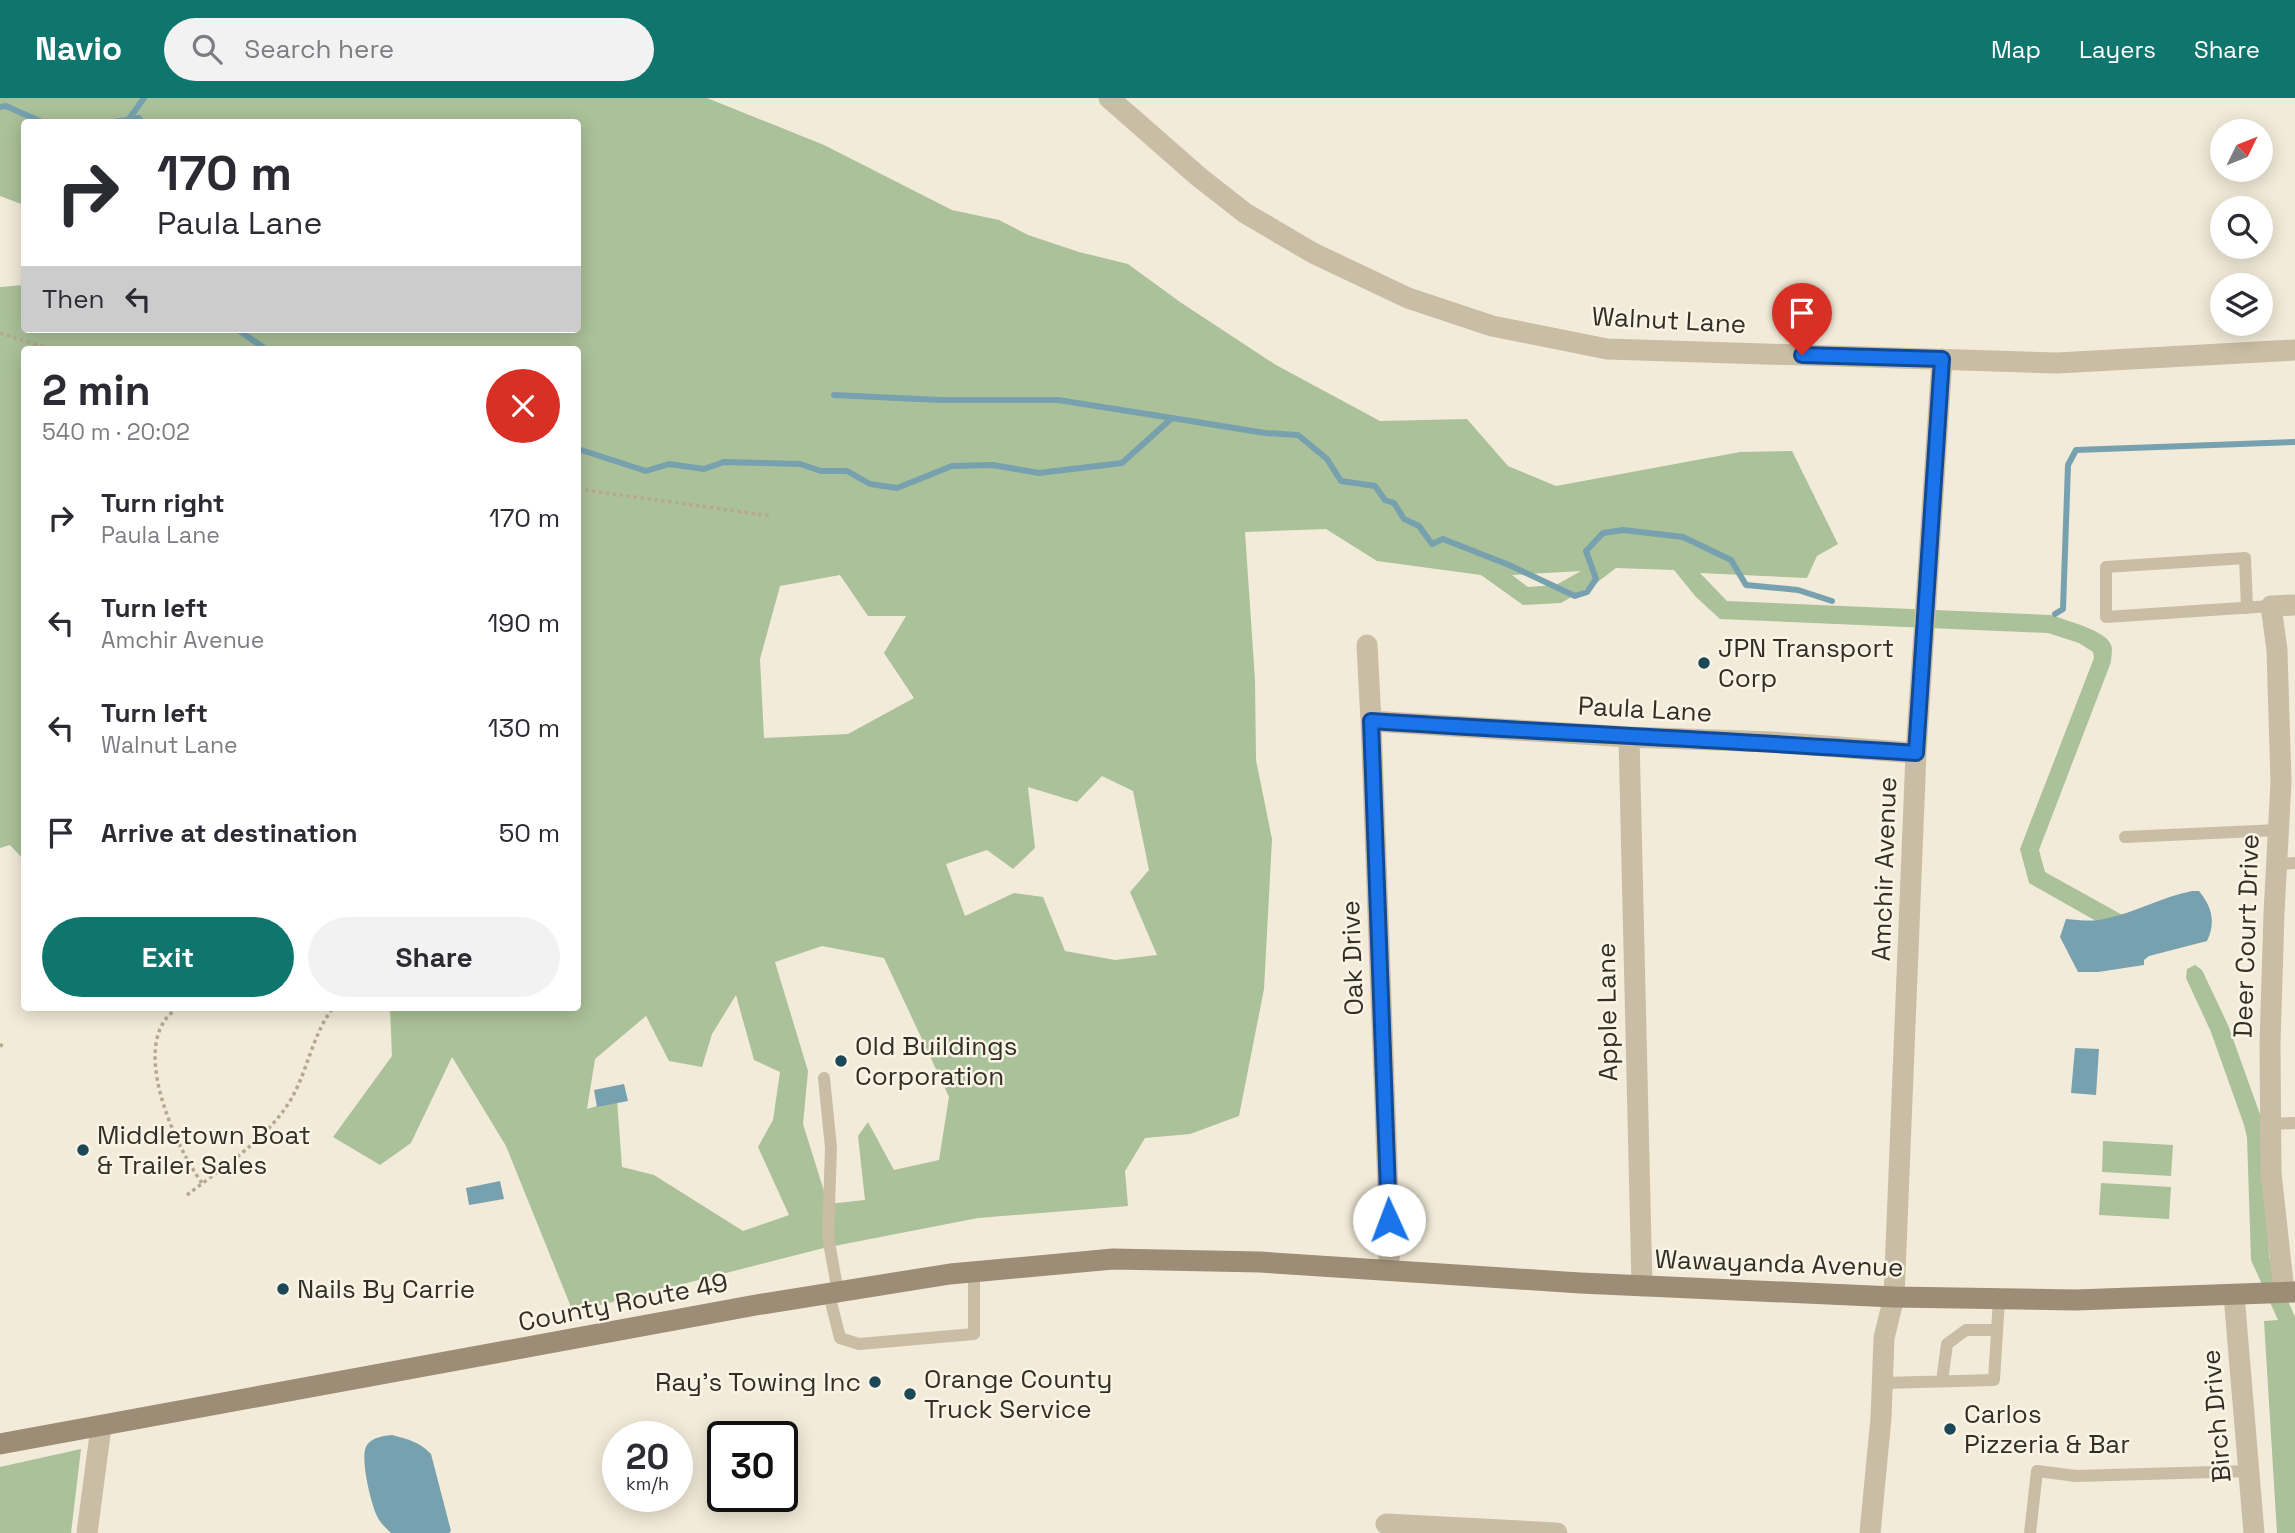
<!DOCTYPE html>
<meta charset="utf-8">
<style>
:root{--surface:#fff;--page:#f2f2f3;--text:#2b2b33;--muted:#7c7c81;--accent:#0f766e}
body{margin:0;font-family:"Space Grotesk",sans-serif;background:var(--page);color:var(--text);height:100vh;display:flex;flex-direction:column;font-size:26px;white-space:nowrap}
*{box-sizing:border-box;margin:0}
p{font-size:23px;color:var(--muted)}
.icon{flex:none;width:38px;height:38px;fill:none;stroke:currentColor;stroke-width:2;stroke-linecap:round;stroke-linejoin:round}
.map{position:relative;flex:1;overflow:hidden}
.drawer{position:absolute;left:21px;top:248px;width:560px;height:665px;display:flex;flex-direction:column;background:var(--surface);border-radius:7px;box-shadow:0 4px 18px #0003}
.drawer>*{flex:none}
.guide{position:absolute;left:21px;top:21px;width:560px;height:214px;border-radius:7px;box-shadow:0 4px 18px #0003;background:#fff;color:var(--text);overflow:hidden}
.needle{width:46px;rotate:47deg}
.buttons{position:absolute;left:2210px;top:21px;display:grid;gap:14px}
.buttons a{display:grid;place-items:center;width:63px;height:63px;border-radius:50%;background:var(--surface);box-shadow:0 4px 18px #0003;font-size:35px}
.speed{position:absolute;left:602px;top:1323px;display:flex;gap:14px;font-size:35px;font-weight:700;text-align:center}
.speed>*{display:grid;place-content:center;width:91px;height:91px;border-radius:50%;background:var(--surface);box-shadow:0 4px 18px #0003;line-height:1}
.speed small{font-size:18px;font-weight:400}
.speed .limit{border:4px solid #111;border-radius:10px;background:#fff;color:#111}
.pin{position:absolute;display:grid;place-items:center;width:60px;height:60px;color:#fff;margin:-72px -30px;border-radius:50% 50% 50% 0;rotate:-45deg;box-shadow:0 0 7px #0007}
.pin .icon{rotate:45deg}
.me{position:absolute;width:77px;margin:-38px;rotate:358deg;stroke-linejoin:round;filter:drop-shadow(0 0 5px #0008)}
.turn{display:flex;align-items:center;gap:24px;height:147px;padding:0 21px;font-size:32px}
.turn .icon{width:91px;height:91px;stroke-width:2.5}
.turn b{display:block;font-size:49px;line-height:60px}
.then{display:flex;align-items:center;height:66px;padding:0 21px;background:#0003;gap:14px;font-size:26px}
.round{display:grid;place-items:center;flex:none;width:74px;height:74px;border-radius:37px;background:var(--page)}
.summary{display:flex;align-items:center;justify-content:space-between;height:119px;padding:0 21px}
h1{font-size:42px;font-weight:700;line-height:52px}
.action{display:flex;gap:14px;margin-top:auto;padding:14px 21px}
.action a{flex:1;height:80px;border-radius:42px;background:var(--accent);color:#fff;font-size:28px;font-weight:700;line-height:80px;text-align:center}
.action a+a{background:var(--page);color:var(--text)}
ul{padding:0;list-style:none}
li{display:flex;align-items:center;gap:21px;height:105px;padding:0 21px}
li div{flex:1}
li b{display:block;font-size:26px}
li em{font-style:normal}
header{display:flex;align-items:center;gap:42px;box-sizing:border-box;height:98px;padding:0 35px;background:var(--accent);color:#fff}
header strong{font-size:33px}
nav{display:flex;gap:38px;margin-inline-start:auto;font-size:24px}
.search{width:490px;height:63px;background:var(--page);display:flex;align-items:center;gap:18px;box-sizing:border-box;padding:0 24px;border-radius:38px;color:var(--muted);font-size:26px}
.map>svg:first-child{display:block}
</style>
<header>
<strong>Navio</strong>
<div class="search"><svg class="icon" aria-label="search" viewBox="0 0 24 24"><circle cx="10" cy="10" r="6"/><path d="M15 15l6 6"/></svg>Search here</div>
<nav><a>Map</a><a>Layers</a><a>Share</a></nav>
</header>
<div class="map">
<svg width="2295" height="1435" viewBox="0 0 2295 1435">
<rect width="100%" height="100%" fill="#f2ebd9"/>
<path fill="#abc199" fill-rule="evenodd" d="M0 0H707L824 47 952 112 999 122 1028 137 1079 154 1128 166 1180 204 1276 267 1380 323 1467 321 1508 368 1556 388 1740 354 1792 353 1838 446 1817 458 1807 480 1700 475 1727 503 2051 517C2064 522 2106 532 2111 547 2113 551 2111 559 2111 564L2039 752 2045 774 2135 824 2126 840 2029 785 2020 751 2094 560 2093 554 2079 545 2048 535 1720 521 1696 499 1674 472 1616 470 1599 483 1561 505 1523 507 1481 477 1377 463 1326 431 1245 434 1255 582 1256 662 1272 741 1264 891 1239 1018 1190 1036 1145 1040 1125 1073 1128 1108 978 1120 824 1150 573 1214 506 1048 452 959 411 1045 380 1067 333 1039 392 958 390 910H578V252H24V762L10 747 0 750V189L24 187V231H578V24H24V107L0 98ZM1581 473 1556 487 1528 489 1512 477ZM840 477 868 518H906L884 555 914 600 848 636 764 640 760 561 780 488ZM1102 678 1133 693 1149 772 1130 794 1157 857 1115 862 1065 853 1043 799 1014 795 965 818 946 766 987 752 1013 771 1035 750 1028 689 1077 704ZM822 848 884 860 949 999 939 1062 894 1072 868 1024 858 1038 865 1102 828 1106 803 1026 808 973 775 864ZM736 897 754 962 780 974 773 1022 758 1049 789 1117 743 1133 654 1077 622 1069 617 1002 587 1011 595 961 646 918 669 963 702 969 712 936Z
M2195 867 2202 872 2228 927 2262 1022 2265 1037 2269 1159 2295 1219V1435H2277L2264 1223 2278 1222 2251 1162 2247 1039 2244 1027 2211 934 2186 880 2187 871Z
M2103 1043 2173 1047 2171 1078 2102 1074Z
M2101 1085 2171 1089 2169 1121 2099 1117Z
M81 1351 71 1435H0V1369Z"/>
<path fill="#77a1af" d="M2192 793H2199C2212 809 2216 824 2207 843L2149 858 2144 862V867L2098 874H2078L2060 839 2066 821C2078 822 2092 824 2104 821 2135 815 2161 799 2192 793Z
M2075 950 2099 951 2096 997 2071 995Z
M624 986 628 1003 597 1009 594 992Z
M500 1083 504 1101 469 1107 466 1090Z
M392 1337C407 1341 420 1344 431 1356L451 1433 449 1435H391C386 1430 380 1425 377 1418 371 1406 359 1357 367 1347 373 1339 383 1338 392 1337Z"/>
<g fill="none" stroke-linecap="round" stroke-linejoin="round">
<path stroke="#77a1af" stroke-width="6" d="M0 9 6 8 42 24
M129 21 144 0
M114 24 139 20 142 24
M237 231 267 252
M834 297 940 302H1058L1172 320
M578 351 646 373 669 366 704 371 724 364 800 366 821 373H847L870 386 897 390 952 368 993 367 1039 375 1122 365 1172 320 1265 335 1298 337 1327 361 1341 383 1375 388 1385 402 1394 405 1404 421 1419 428 1432 446 1443 441 1509 467 1575 498 1587 494 1596 481 1586 453 1603 435 1623 432 1683 439 1731 462 1746 487 1798 492 1832 503
M2055 516 2063 511 2068 367 2076 352 2295 344"/>
<path stroke="#b6a88f" stroke-width="3.5" stroke-dasharray="3.5 3.5" stroke-linecap="butt" d="M0 235 53 252
M578 391 772 418
M178 910C126 942 175 1048 202 1085
M0 946 3 949
M187 1097C223 1069 266 1042 290 1003 308 973 312 937 333 910"/>
<path stroke="#cabda5" stroke-width="12" d="M2247 510 2245 460 2106 469V519L2271 508
M2125 739 2278 732
M2277 766 2295 765
M824 980 831 1050 828 1139 838 1194
M2271 1026 2295 1025
M829 1196 840 1240 859 1246 974 1236V1173
M1942 1283 1947 1246 1966 1232H1997
M1882 1285 1994 1282 1999 1201
M2030 1435 2037 1373 2076 1378 2249 1373"/>
<path stroke="#cabda5" stroke-width="21" d="M1109 0 1199 79 1245 115 1313 155 1408 200 1492 228 1607 251 2057 265 2295 252
M1367 547 1371 623 1390 1149 1388 1171
M1371 623 1629 639 1773 644 1916 655
M1629 639 1642 1188
M2284 1194 2271 1075 2270 946 2274 815 2281 684 2277 552 2271 508 2295 507
M2234 1197 2254 1435
M1386 1426 1557 1435
M87 1435 101 1329
M1870 1435 1881 1320 1884 1240 1894 1199 1916 655 1942 261"/>
<path stroke="#9d8d76" stroke-width="21" d="M0 1346 756 1207 950 1176 1113 1161 1260 1164 1580 1185 1894 1199 2076 1202 2295 1194"/>
</g>
<g fill="none" stroke-linecap="round" stroke-linejoin="round">
<defs>
<path id="route" d="M1389 1122 1371 623C1553 635 1735 642 1916 655L1942 261 1802 257"/>
</defs>
<use href="#route" stroke="#114b97" stroke-width="18"/>
<use href="#route" stroke="#1a73e8" stroke-width="12"/>
</g>
<g fill="#1b4757" stroke="#f9f4e5" stroke-width="2.5">
<circle cx="1704" cy="565" r="7"/>
<circle cx="841" cy="963" r="7"/>
<circle cx="83" cy="1052" r="7"/>
<circle cx="283" cy="1191" r="7"/>
<circle cx="875" cy="1284" r="7"/>
<circle cx="910" cy="1296" r="7"/>
<circle cx="1950" cy="1331" r="7"/>
</g>
<g text-anchor="middle" dominant-baseline="central" stroke-width="5" stroke-linejoin="round" paint-order="stroke">
<g font-size="26" fill="#352e26" stroke="#f9f4e5">
<text transform="translate(1669 222) rotate(3)">Walnut Lane</text>
<text transform="translate(1645 611) rotate(3)">Paula Lane</text>
<text transform="translate(1884 771) rotate(-88)">Amchir Avenue</text>
<text transform="translate(2246 838) rotate(-88)">Deer Court Drive</text>
<text transform="translate(1352 860) rotate(-92)">Oak Drive</text>
<text transform="translate(1607 914) rotate(-91)">Apple Lane</text>
<text transform="translate(1779 1165) rotate(2)">Wawayanda Avenue</text>
<text transform="translate(623 1204) rotate(-11)">County Route 49</text>
<text transform="translate(2216 1318) rotate(-95)">Birch Drive</text>
</g>
<g font-size="26" fill="#352e26" stroke="#f9f4e5" text-anchor="start">
<text x="1718" y="550">JPN Transport<tspan x="1718" dy="30">Corp</tspan></text>
<text x="855" y="948">Old Buildings<tspan x="855" dy="30">Corporation</tspan></text>
<text x="97" y="1037">Middletown Boat<tspan x="97" dy="30">&amp; Trailer Sales</tspan></text>
<text x="297" y="1191">Nails By Carrie</text>
<text x="924" y="1281">Orange County<tspan x="924" dy="30">Truck Service</tspan></text>
<text x="861" y="1284" text-anchor="end">Ray's Towing Inc</text>
<text x="1964" y="1316">Carlos<tspan x="1964" dy="30">Pizzeria &amp; Bar</tspan></text>
</g>
</g>
</svg>
<div class="buttons">
<a><svg class="needle" viewBox="-14 -14 28 28"><path d="M0-13l5 13h-10z" fill="#e53935"/><path d="M0 13l5-13h-10z" fill="#7c7c81"/></svg></a>
<a><svg class="icon" aria-label="search" viewBox="0 0 24 24"><circle cx="10" cy="10" r="6"/><path d="M15 15l6 6"/></svg></a>
<a><svg class="icon" aria-label="layers" viewBox="0 0 24 24"><path d="M12 4l9 5-9 5-9-5zM3 14l9 5 9-5"/></svg></a>
</div>
<div class="speed"><div>20<small>km/h</small></div><div class="limit">30</div></div>
<div class="pin" style="left:1802px;top:257px;background:#d93025"><svg class="icon" aria-label="arrive" viewBox="0 0 24 24"><path d="M6 21V4h12l-3 4 3 4H6"/></svg></div>
<svg class="me" style="left:1389px;top:1122px" viewBox="-20 -20 40 40"><circle r="19" fill="#fff"/><path d="M0-13L10 11 0 6-10 11z" fill="#1a73e8"/></svg>
<div class="guide">
<div class="turn"><svg class="icon" aria-label="right" viewBox="0 0 24 24"><path d="M7 20v-9h11M14 6l5 5-5 5"/></svg><div><b>170 m</b>Paula Lane</div></div>
<div class="then">Then<svg class="icon" aria-label="left" viewBox="0 0 24 24"><path d="M17 20v-9H6M10 6l-5 5 5 5"/></svg></div>
</div>
<section class="drawer">
<div class="summary"><div><h1>2 min</h1><p>540 m · 20:02</p></div><a class="round" style="background:#d93025;color:#fff"><svg class="icon" aria-label="close" viewBox="0 0 24 24"><path d="M6 6l12 12M18 6L6 18"/></svg></a></div>
<ul>
<li><svg class="icon" aria-label="right" viewBox="0 0 24 24"><path d="M7 20v-9h11M14 6l5 5-5 5"/></svg><div><b>Turn right</b><p>Paula Lane</p></div><em>170 m</em></li>
<li><svg class="icon" aria-label="left" viewBox="0 0 24 24"><path d="M17 20v-9H6M10 6l-5 5 5 5"/></svg><div><b>Turn left</b><p>Amchir Avenue</p></div><em>190 m</em></li>
<li><svg class="icon" aria-label="left" viewBox="0 0 24 24"><path d="M17 20v-9H6M10 6l-5 5 5 5"/></svg><div><b>Turn left</b><p>Walnut Lane</p></div><em>130 m</em></li>
<li><svg class="icon" aria-label="arrive" viewBox="0 0 24 24"><path d="M6 21V4h12l-3 4 3 4H6"/></svg><div><b>Arrive at destination</b></div><em>50 m</em></li>
</ul>
<div class="action"><a>Exit</a><a>Share</a></div>
</section>
</div>
